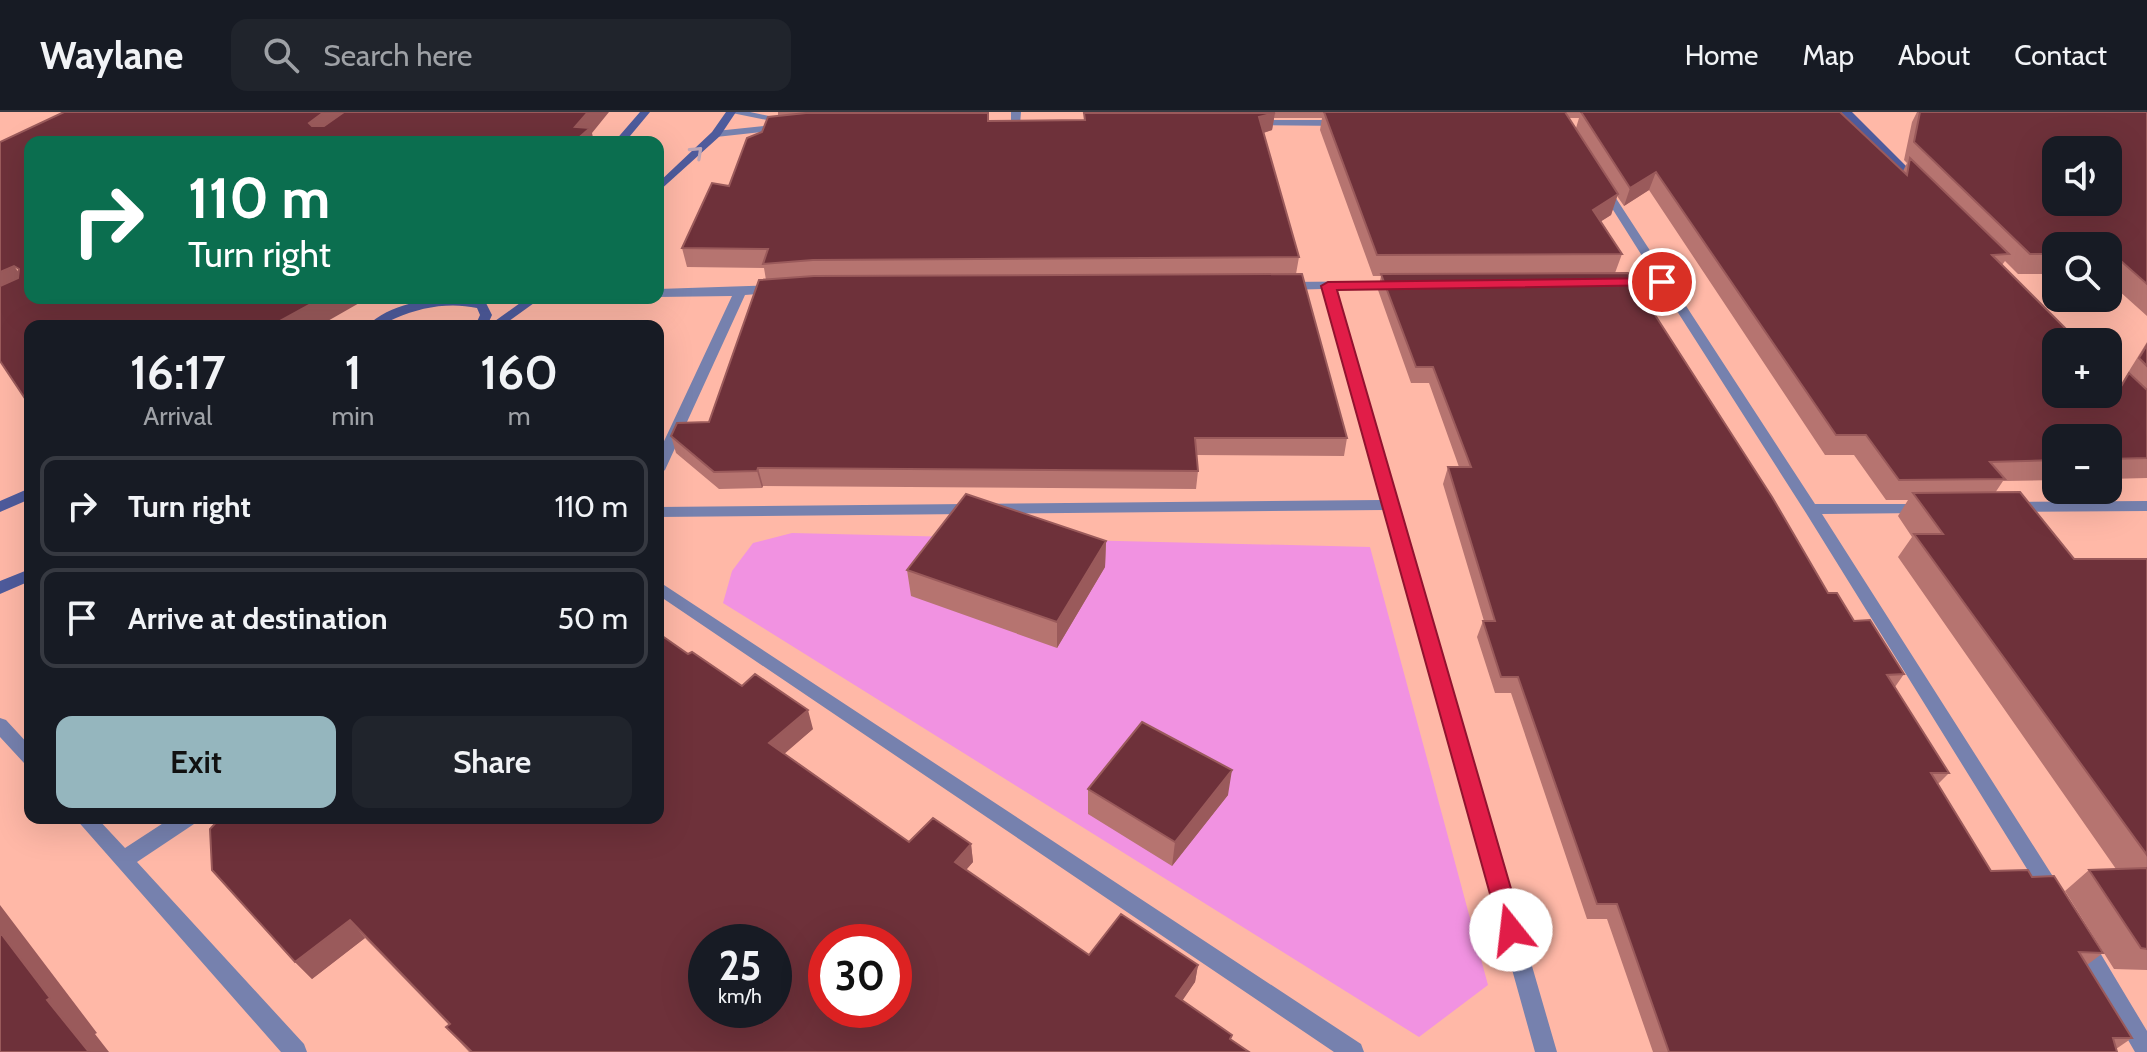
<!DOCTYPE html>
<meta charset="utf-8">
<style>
:root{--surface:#171b24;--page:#20242c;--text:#f1f3f6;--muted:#9ea1a6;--line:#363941;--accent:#95b6be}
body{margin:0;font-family:Cabin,sans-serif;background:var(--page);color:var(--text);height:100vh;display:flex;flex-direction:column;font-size:30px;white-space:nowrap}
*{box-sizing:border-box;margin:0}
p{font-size:26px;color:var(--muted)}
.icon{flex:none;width:44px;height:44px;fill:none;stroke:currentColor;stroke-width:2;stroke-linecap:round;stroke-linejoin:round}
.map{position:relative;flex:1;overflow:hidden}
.details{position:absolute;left:24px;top:208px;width:640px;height:504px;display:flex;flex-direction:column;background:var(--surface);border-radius:16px;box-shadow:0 8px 32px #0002}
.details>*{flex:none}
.banner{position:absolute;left:24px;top:24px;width:640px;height:168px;border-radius:16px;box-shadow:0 8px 32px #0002;background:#0b6e4f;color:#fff;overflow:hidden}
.tools{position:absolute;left:2042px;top:24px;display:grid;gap:16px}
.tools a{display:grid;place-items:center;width:80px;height:80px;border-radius:16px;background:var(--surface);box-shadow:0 8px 32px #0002;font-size:40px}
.speed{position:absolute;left:688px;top:812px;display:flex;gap:16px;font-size:40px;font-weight:700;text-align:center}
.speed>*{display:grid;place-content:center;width:104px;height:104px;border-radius:50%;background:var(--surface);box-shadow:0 8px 32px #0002;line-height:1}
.speed small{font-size:20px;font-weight:400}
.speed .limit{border:12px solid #d22;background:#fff;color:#111}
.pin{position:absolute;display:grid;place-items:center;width:68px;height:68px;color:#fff;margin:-34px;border:4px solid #fff;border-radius:50%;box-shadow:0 2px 8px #0007}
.me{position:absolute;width:88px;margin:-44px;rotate:344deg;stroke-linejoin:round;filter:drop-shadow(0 0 6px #0008)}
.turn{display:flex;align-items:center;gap:28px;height:168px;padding:0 32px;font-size:36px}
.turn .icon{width:104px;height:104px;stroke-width:2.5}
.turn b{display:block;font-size:56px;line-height:68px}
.eta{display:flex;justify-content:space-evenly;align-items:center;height:136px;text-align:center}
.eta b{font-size:48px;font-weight:600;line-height:56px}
.cta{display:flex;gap:16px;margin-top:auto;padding:16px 32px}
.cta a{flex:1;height:92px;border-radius:16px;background:var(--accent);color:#111;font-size:32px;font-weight:600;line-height:92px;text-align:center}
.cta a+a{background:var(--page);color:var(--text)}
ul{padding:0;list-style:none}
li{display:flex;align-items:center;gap:24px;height:100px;margin:0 16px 12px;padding:0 16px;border:4px solid var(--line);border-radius:16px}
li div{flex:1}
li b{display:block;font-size:30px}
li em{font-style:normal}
header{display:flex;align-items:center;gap:48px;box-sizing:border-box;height:112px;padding:0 40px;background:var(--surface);border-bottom:2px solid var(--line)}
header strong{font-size:38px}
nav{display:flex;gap:44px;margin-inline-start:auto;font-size:28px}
.search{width:560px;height:72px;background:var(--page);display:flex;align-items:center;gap:20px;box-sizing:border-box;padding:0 28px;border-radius:16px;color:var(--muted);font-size:30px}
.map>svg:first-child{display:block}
</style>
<header>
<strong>Waylane</strong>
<div class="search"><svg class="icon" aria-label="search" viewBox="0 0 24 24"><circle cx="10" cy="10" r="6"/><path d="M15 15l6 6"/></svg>Search here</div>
<nav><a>Home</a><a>Map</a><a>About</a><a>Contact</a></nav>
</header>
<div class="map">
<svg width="2147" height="940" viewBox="0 0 2147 940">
<rect width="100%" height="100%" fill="#ffb8a7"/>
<path fill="#f192e1" d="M792 421 1370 435 1488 873 1419 925 723 491 732 459 753 431Z"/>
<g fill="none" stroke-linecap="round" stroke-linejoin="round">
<path fill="#7681ae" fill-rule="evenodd" d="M727 0H750L792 9 787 12Z
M1011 0H1021L1020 13 1011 11Z
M1255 8H1344L1349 11 1344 14 1251 13 1250 11Z
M784 12 788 13V17L716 25 711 22 716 19Z
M1603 71 1608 74 1815 392H1927L1930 396 1922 401 1822 402 2059 774 2062 780 2059 786 2052 789 2045 786 1806 401 1661 174 1616 175 1610 171 1616 167 1656 166 1598 74Z
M1401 169 1405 170V176L1335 177 1557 940H1535L1384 398 658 405V395L1381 388 1323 177 1284 178 1278 174 1284 170Z
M777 173 783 177 781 180 745 183 665 358 658 363V342L732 184 658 185V177Z
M2147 389V399L2013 400 2005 395 2013 390Z
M658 469 1361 932 1364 940H1334L658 483Z
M0 606 6 608 30 634V653L24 651 0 625Z
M75 706H97L125 736 171 706H197L194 712 137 750 304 932 307 940H281Z
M2083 821 2090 824 2147 919V940H2135L2076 838 2073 831 2076 824Z"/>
<path fill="#4e5b9c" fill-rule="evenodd" d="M640 0H650L625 30H614Z
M726 0H736L720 24 658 80V71L712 20Z
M1841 0H1852L1923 71V75H1915Z
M459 186 486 191 492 203 487 214H475L480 203 477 196C450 190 421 195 396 206 385 211 380 214 367 214 390 192 427 186 459 186Z
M527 186H541L502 214H488Z
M30 376V387L0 400V389Z
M30 457V469L0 482V469Z"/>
</g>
<path fill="#b67470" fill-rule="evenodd" d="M778 0H988V9L1084 8V0H1840L1903 59 1907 51 1904 48 1912 10 1917 0H2147V204L2108 169V134H2056V162H2018L2005 149 2002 153 2121 272 2147 230V366L2108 367V326H2056V368L2003 369 1995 381 2074 447H2147V858L2114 857 2065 779 2089 758 2116 757 1898 445 1912 425 1898 404 1908 388H1886L1854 343H1825L1649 78 1624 94 1617 84 1611 103 1601 109 1622 142 1615 161 1828 481 1904 562 1895 575 1949 661 1938 672 1991 759 2032 765 2103 841 2087 853 2132 926 2116 937 2117 940H1653L1607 807H1587L1511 581H1495L1477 525 1483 509H1484L1443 372 1448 355H1459L1429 271H1411L1378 178 1381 164H1373L1320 18 1322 6H1274L1272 18 1263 21 1299 145 1296 162 1347 326 1344 344 1196 343 1198 359 1196 377 763 374 762 376 719 377 676 341 671 324 709 310 766 168 764 156 687 155 682 136 729 74 762 20 780 4 778 3ZM1569 6H1579L1576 16Z
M1106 429 1105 455 1057 536 911 484 907 458Z
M688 542 742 574 813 617 784 641 909 730 971 732 973 750 966 758 1089 843 1198 853 1195 870 1182 888 1231 928 1249 940H469L446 915 449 913 365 826 312 867 295 850Z
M1088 677 1228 683 1172 754 1088 702Z"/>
<path fill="#9a5a5b" d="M324 0H356L318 30 309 11Z
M588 0H609L592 21 594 30H574L575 15Z
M1275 1 1272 18 1257 23 1259 5Z
M1656 60 1649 78 1624 94 1630 76Z
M1618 82 1611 103 1586 119 1593 98Z
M14 154 29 174 0 186V160Z
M322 186H368L319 214H271Z
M758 356 763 374 762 376 757 359Z
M1106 429 1105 455 1057 536V510Z
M808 598 813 617 775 650 769 631Z
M1232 658 1228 683 1172 754 1175 730Z
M971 732 973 750 957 768 955 750Z
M0 793 97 921 95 922 109 940H89L47 888 0 820Z
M350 808 365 826 312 867 295 850Z
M1198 853 1195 870 1174 901 1176 884Z"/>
<path fill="#6e313a" stroke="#9a5a5b" stroke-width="2" fill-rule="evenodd" d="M64 0H324L309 11 312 14H324L344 0H588L575 15 590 16 574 30H30V186H322L271 214H30V294L0 249V174L18 166 19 157 14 154 0 160V30Z
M1324 0H1565L1618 82 1593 98 1622 142 1377 143Z
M1581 0H1840L1907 63 1910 46 2009 142 1992 143 2079 230H2056V282H2108V259L2122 273 2129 261 2147 278V346L2108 347V326H2056V348L1990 350 2005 367 1899 368 1866 323H1836L1656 60 1630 76Z
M1920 0H2147V172L2113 142H2108V134H2056V142H2030L1914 30ZM2056 38H2108V90H2056Z
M806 1H988V9L1085 8 1084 1H1275L1259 5 1299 145 813 148 763 152 768 137 682 136 712 71 729 74 747 26 762 20 768 5Z
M1628 161 1772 385 1828 481H1837L1854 509 1870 508 1904 562 1887 563 1949 661H1931L1991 759 2028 758 2032 765 2054 764 2103 841 2079 840 2132 926H2113L2117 940H1669L1617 792H1597L1518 565H1501L1483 509H1495L1448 355H1471L1433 255H1416L1381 162Z
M1302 162 1347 326H1195L1198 359 758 356 757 359 714 360 671 324 677 311 709 310 759 168 814 164Z
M2147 233V254L2139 246Z
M2020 380 2074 447H2147V743L1914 422H1943L1913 381Z
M966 382 1106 429 1057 510 907 458Z
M658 521 688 542 692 540 742 574 755 562 808 598 769 631 909 730 933 706 971 732 955 750 1089 843 1121 802 1198 853 1176 884 1232 923 1230 927 1249 940H472L446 915 450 912 350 808 295 850 212 758 210 717 220 706H658ZM706 830H774V898H706ZM826 830H894V898H826Z
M1142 610 1232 658 1175 730 1088 677Z
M2147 756V837L2141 836 2089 758Z
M0 820 50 886 47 888 89 940H0Z"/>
<defs><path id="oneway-chevron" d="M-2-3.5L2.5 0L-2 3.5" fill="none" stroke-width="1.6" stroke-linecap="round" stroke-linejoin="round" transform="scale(2)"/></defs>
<use stroke="#bda5b5" href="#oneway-chevron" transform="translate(697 40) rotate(-43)"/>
<path fill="#e11d48" stroke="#92132f" stroke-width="2" d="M1662 166 1667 167V173L1337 178 1523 818 1520 826 1511 829 1503 826 1500 818 1321 174 1328 170Z"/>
</svg>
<div class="tools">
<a><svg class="icon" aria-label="sound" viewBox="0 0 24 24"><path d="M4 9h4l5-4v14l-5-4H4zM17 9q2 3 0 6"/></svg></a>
<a><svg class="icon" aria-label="search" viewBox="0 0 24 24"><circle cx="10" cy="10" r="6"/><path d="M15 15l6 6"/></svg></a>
<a>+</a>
<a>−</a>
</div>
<div class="speed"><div>25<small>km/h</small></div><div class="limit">30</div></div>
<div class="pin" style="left:1662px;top:170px;background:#d93025"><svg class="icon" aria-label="arrive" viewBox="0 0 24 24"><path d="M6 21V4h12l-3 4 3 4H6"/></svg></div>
<svg class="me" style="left:1511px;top:818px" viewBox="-20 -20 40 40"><circle r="19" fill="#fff"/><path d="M0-13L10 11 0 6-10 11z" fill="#e11d48"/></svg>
<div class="banner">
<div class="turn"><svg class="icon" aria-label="right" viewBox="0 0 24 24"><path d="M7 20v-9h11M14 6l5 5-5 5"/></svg><div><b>110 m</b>Turn right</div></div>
</div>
<section class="details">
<div class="eta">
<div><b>16:17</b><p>Arrival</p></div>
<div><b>1</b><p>min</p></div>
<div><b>160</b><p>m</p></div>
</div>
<ul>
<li><svg class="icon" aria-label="right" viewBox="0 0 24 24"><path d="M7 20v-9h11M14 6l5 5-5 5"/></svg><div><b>Turn right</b></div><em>110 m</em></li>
<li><svg class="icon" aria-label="arrive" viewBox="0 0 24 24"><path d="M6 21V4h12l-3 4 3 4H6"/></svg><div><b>Arrive at destination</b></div><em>50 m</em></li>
</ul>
<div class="cta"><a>Exit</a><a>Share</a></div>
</section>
</div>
